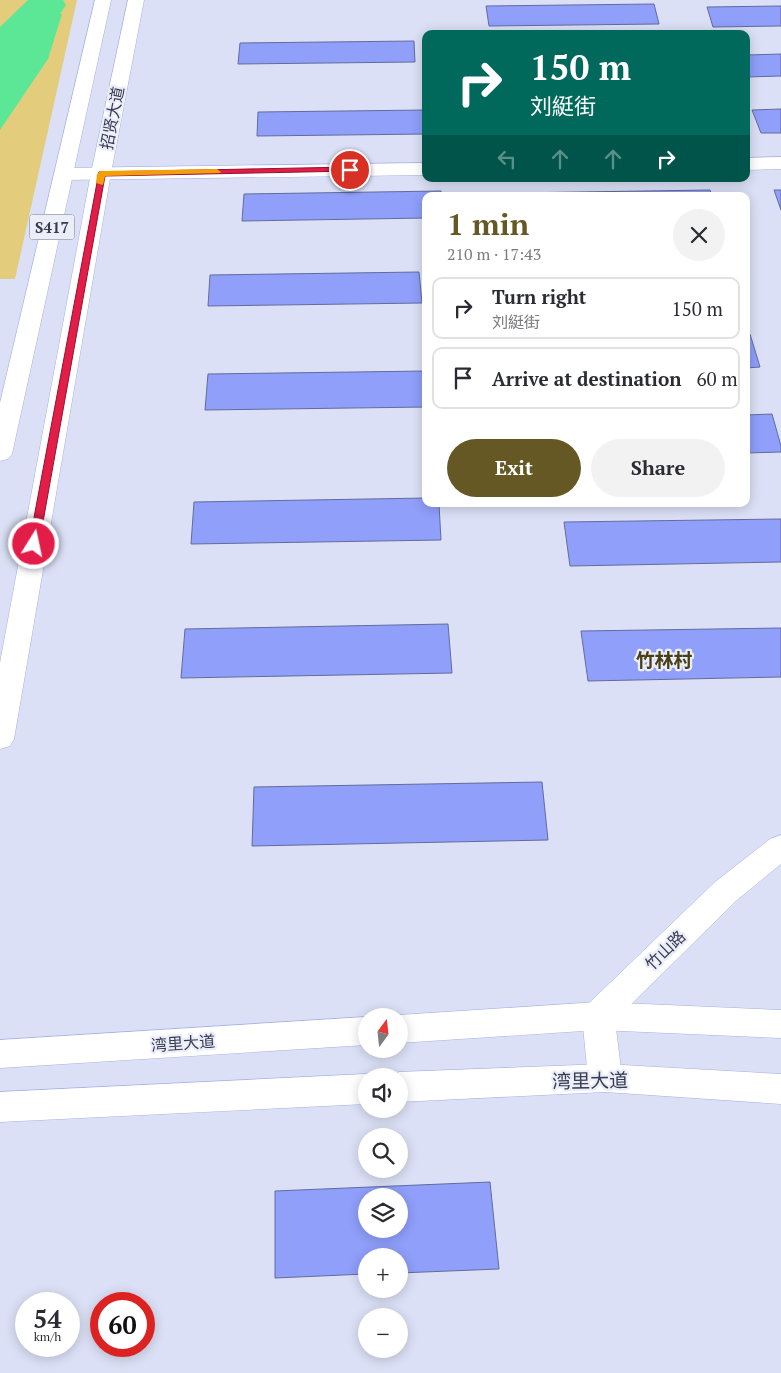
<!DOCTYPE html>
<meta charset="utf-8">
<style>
:root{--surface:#fff;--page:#f2f2f3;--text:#2b2b33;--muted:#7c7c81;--line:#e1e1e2;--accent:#665825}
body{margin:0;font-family:"PT Serif","Noto Sans SC",serif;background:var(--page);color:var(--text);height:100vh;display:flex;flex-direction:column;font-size:19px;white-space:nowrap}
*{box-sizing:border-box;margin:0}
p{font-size:16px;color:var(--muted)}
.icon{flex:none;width:28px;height:28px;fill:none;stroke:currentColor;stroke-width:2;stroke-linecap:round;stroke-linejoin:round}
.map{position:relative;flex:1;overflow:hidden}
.drawer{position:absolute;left:422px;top:192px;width:328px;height:315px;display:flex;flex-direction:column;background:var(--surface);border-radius:10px;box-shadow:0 2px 12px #0003}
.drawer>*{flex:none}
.top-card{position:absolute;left:422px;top:30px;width:328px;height:152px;border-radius:10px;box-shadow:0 2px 12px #0003;background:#00695c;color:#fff;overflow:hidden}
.needle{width:32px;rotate:15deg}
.buttons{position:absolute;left:358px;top:1008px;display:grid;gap:10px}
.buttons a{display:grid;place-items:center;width:50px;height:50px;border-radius:50%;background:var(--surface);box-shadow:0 2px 12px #0003;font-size:25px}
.speed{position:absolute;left:15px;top:1292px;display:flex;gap:10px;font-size:25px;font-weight:700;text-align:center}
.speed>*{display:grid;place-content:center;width:65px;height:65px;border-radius:50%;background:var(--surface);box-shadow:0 2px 12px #0003;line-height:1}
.speed small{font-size:12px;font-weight:400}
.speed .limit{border:8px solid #d22;background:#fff;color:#111}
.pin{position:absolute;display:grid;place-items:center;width:42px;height:42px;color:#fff;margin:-21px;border:2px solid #fff;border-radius:50%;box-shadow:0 1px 5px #0007}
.me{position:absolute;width:55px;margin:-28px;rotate:10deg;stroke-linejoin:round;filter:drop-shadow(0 0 4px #0008)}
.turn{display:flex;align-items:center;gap:18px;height:105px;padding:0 25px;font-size:22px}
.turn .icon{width:65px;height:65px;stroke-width:2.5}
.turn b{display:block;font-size:35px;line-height:42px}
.lanes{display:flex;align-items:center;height:48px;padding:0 25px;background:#0003;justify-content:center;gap:25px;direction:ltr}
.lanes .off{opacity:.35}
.round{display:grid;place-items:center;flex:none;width:52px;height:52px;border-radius:26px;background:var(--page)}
.summary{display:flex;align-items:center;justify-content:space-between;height:85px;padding:0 25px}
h1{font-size:30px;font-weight:800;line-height:38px;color:var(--accent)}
.cta{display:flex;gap:10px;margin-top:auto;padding:10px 25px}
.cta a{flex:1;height:58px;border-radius:30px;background:var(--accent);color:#fff;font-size:20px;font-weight:800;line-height:58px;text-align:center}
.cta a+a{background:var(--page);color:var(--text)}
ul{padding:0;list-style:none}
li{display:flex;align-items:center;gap:15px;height:62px;margin:0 10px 8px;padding:0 15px;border:2px solid var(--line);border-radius:10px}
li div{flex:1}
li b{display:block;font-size:19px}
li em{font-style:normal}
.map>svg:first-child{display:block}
</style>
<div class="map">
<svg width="781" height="1373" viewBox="0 0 781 1373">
<rect width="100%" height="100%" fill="#dbe0f6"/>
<path fill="#e3cd7d" d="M0 0H77L15 279H0Z"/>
<path fill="#5ce797" d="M22 13 62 14 48 59 0 130V32Z"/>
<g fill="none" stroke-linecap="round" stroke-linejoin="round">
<path fill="#5ce797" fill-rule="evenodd" d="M28 0H63L66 5 60 14 15 59 0 63V27Z"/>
</g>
<path fill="#8f9ffa" stroke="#626c9c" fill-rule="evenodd" d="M654 4 659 24 489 26 486 6Z
M781 6V26L713 27 707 7Z
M414 41 415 62 238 64 240 43Z
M781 54V76L746 77V55Z
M781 109V133H761L752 110Z
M426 110V134L257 136 258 112Z
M710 190 712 196H515L514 193Z
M774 190H781V210Z
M441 191V196H426V218L242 221 244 194Z
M419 272 422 303 208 306 210 275Z
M746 334H750L760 367 746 368Z
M426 371V407L205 410 208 374Z
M772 414 781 446V452L746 453V415Z
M426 498V504H439L441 540 191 544 194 502Z
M781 519V562L570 566 564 522Z
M448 624 452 673 181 678 185 629Z
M781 628V677L588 681 581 631Z
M542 782 548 840 252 846 254 787Z
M490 1182 499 1269 399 1273V1256H366V1274L275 1278V1191ZM366 1196H399V1229H366Z"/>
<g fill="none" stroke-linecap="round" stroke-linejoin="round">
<defs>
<path id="minor" d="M781 157V169L746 170V158Z
M426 163V175L64 180 57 178 54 174 57 170 64 168Z
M781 835V864L737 900 615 1020 622 1078 617 1088 605 1092 593 1088 588 1078 582 1016 586 1006 715 882 770 839Z"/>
<path id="major" d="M95 0H111L12 454 8 459 0 461V403Z
M128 0H144L111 173 14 739 10 746 0 749V663L91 173Z
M598 1002 781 1010V1038L598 1030 399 1043V1016H396L399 1015Z
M366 1017V1045L0 1068V1040Z
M605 1064 781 1074V1104L605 1092 399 1102V1076H388L399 1072Z
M366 1074 371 1076H366V1104L0 1122V1092Z"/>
</defs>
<use href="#minor" stroke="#a4b0e4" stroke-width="1"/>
<use href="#major" stroke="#a4b0e4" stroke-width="1"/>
<use href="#minor" fill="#fff" fill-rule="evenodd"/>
<use href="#major" fill="#fff" fill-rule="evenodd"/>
</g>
<path fill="#e11d48" stroke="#92132f" d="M350 167 354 170 353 171 105 176 39 544 34 548 30 547 29 544 99 172Z"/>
<path fill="#f59e0b" d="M217 169 221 172 220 173 105 176 103 185 96 183 97 174 101 171Z"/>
<g text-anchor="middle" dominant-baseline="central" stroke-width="4.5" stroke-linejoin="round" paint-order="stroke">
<rect fill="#ebeef9" stroke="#6c7183" stroke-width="1" x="29.5" y="214.5" width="45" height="25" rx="4"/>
<g font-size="15" font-weight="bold" fill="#363b50">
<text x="52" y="227">S417</text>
</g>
<g font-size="16" fill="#363b50" stroke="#ebeef9">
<text transform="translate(112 118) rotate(-79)">招贤大道</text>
<text transform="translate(665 950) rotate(-44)">竹山路</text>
<text transform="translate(183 1043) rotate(-4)">湾里大道</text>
</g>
<g font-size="19" font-weight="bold" fill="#493f16" stroke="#ebeef9">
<text x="664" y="659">竹林村</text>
</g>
<g font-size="19" fill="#363b50" stroke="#ebeef9">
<text transform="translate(590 1080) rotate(-1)">湾里大道</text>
</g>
</g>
</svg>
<div class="buttons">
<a><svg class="needle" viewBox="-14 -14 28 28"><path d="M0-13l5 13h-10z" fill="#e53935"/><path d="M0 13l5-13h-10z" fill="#7c7c81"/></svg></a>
<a><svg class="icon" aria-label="sound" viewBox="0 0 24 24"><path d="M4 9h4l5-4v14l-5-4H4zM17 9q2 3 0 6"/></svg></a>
<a><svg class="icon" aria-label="search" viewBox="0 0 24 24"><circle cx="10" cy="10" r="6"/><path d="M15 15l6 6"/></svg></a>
<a><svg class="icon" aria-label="layers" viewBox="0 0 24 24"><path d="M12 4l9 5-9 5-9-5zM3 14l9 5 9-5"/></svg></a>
<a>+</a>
<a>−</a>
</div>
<div class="speed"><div>54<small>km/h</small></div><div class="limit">60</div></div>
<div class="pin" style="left:350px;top:170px;background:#d93025"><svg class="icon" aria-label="arrive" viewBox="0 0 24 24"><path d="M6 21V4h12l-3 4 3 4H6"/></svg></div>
<svg class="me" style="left:34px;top:544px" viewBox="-20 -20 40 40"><circle r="17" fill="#e11d48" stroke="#fff" stroke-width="3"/><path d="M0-11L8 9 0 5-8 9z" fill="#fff"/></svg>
<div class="top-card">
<div class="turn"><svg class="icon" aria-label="right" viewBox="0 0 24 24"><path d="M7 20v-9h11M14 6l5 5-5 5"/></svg><div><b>150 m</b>刘綎街</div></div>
<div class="lanes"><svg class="icon off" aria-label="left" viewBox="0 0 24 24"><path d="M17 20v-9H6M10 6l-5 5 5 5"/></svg><svg class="icon off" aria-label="ahead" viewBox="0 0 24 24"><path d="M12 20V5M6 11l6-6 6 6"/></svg><svg class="icon off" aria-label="ahead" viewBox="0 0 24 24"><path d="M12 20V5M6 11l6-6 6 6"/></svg><svg class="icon" aria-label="right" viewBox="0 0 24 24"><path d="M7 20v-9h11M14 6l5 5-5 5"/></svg></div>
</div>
<section class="drawer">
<div class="summary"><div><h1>1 min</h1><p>210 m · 17:43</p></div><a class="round"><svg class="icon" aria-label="close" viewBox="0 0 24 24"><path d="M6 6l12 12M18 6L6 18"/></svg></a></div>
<ul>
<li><svg class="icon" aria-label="right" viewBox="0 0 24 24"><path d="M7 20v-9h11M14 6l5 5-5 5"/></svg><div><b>Turn right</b><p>刘綎街</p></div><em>150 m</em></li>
<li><svg class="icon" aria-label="arrive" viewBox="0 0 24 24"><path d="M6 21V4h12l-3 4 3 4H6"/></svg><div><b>Arrive at destination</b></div><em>60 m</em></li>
</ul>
<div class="cta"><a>Exit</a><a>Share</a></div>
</section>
</div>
